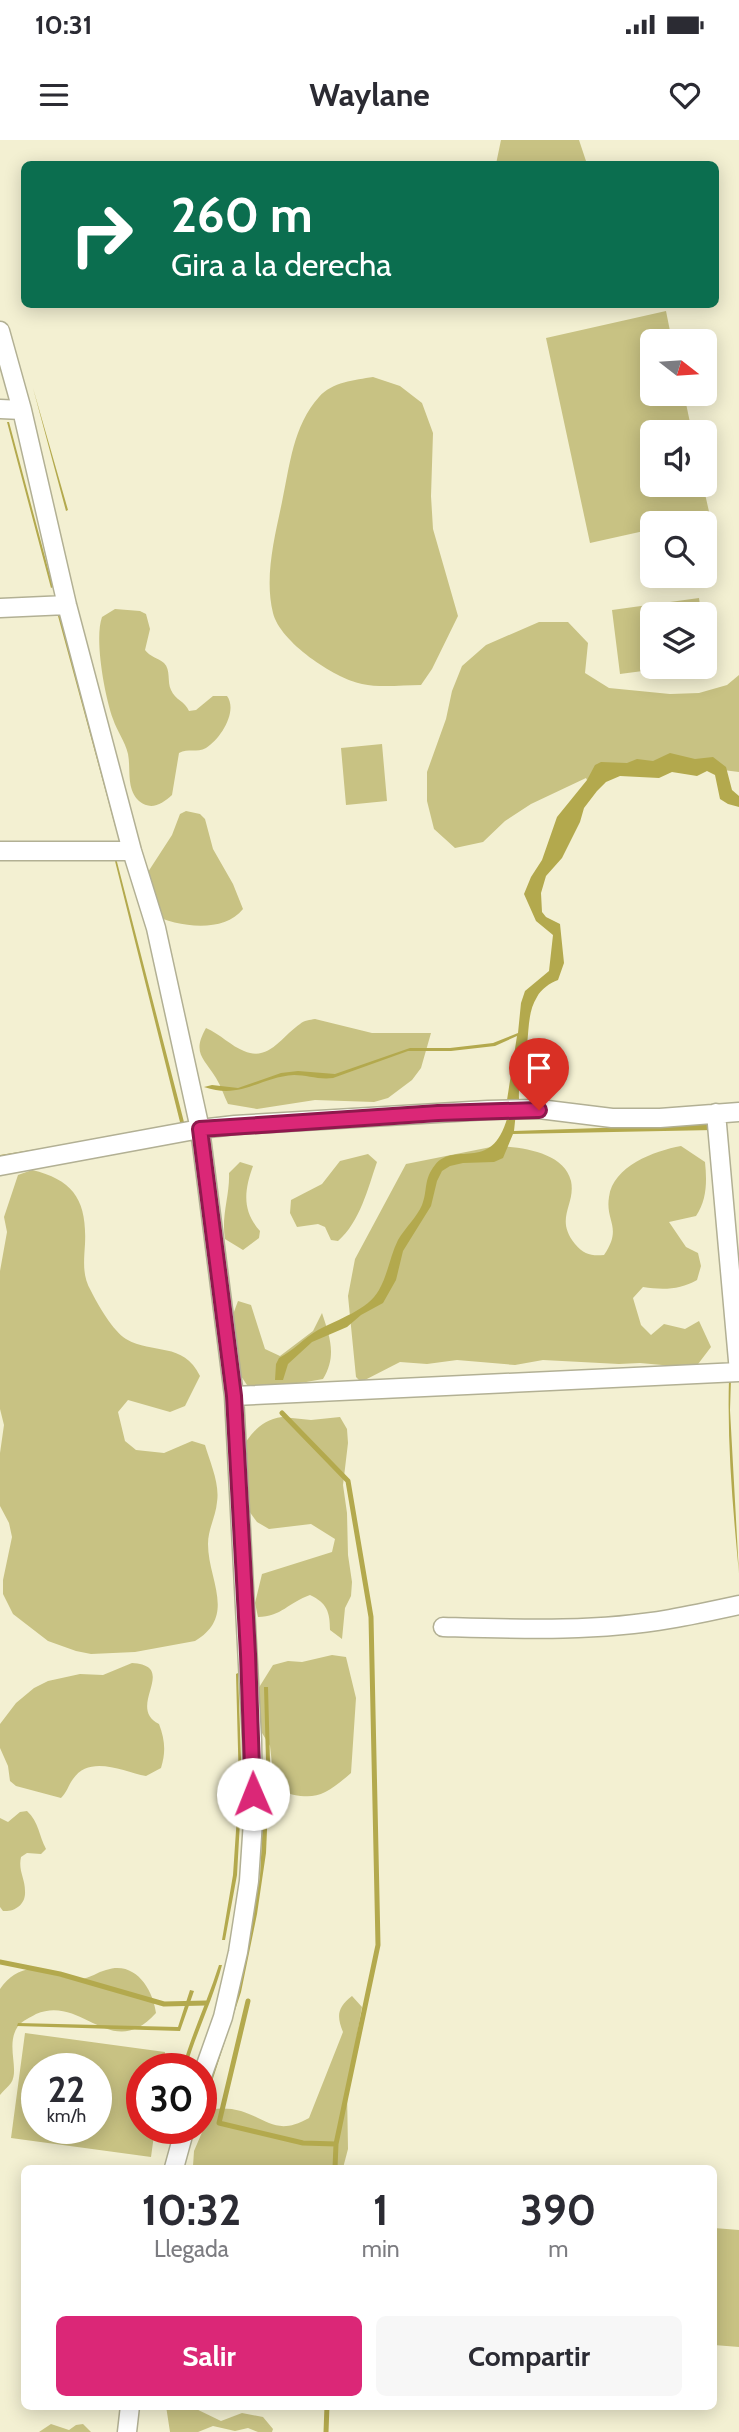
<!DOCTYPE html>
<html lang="es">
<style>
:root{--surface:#fff;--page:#f7f7f7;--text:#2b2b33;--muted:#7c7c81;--accent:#db2777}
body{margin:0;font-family:Cabin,sans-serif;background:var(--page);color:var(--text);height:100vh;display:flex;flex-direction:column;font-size:26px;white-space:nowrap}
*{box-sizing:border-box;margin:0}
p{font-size:23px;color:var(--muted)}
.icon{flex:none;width:38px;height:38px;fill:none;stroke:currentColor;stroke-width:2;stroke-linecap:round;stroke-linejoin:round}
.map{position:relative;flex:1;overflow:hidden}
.details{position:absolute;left:21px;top:2025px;width:696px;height:245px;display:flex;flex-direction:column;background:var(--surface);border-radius:10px;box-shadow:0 4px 18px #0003}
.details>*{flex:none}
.banner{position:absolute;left:21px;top:21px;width:698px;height:147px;border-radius:10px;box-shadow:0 4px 18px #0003;background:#0b6e4f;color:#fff;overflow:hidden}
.needle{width:46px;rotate:107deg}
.fabs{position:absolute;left:640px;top:189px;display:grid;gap:14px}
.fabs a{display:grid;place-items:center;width:77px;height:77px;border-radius:10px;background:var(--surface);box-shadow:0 4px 18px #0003;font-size:35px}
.speed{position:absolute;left:21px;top:1913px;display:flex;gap:14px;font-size:35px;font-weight:700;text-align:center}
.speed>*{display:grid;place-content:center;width:91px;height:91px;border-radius:50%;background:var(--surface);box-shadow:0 4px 18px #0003;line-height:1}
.speed small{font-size:18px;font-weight:400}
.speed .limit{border:10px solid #d22;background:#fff;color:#111}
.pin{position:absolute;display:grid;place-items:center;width:60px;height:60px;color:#fff;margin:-72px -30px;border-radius:50% 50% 50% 0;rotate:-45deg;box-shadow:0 0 7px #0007}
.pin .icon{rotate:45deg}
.me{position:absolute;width:77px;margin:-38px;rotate:359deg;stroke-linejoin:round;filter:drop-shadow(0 0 5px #0008)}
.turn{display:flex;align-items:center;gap:24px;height:147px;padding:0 35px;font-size:32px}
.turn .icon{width:91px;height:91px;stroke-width:2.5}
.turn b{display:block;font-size:49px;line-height:60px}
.eta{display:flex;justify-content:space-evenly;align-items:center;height:119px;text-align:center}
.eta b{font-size:42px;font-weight:800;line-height:49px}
.cta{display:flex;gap:14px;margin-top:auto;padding:14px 35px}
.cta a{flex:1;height:80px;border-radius:10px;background:var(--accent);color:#fff;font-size:28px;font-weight:800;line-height:80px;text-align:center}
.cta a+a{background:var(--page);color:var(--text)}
.status{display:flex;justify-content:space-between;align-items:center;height:49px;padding:0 35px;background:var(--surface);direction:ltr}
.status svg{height:19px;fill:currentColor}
header{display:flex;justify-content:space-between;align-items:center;height:91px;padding:0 35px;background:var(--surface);font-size:32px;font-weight:800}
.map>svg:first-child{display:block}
</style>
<div class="status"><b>10:31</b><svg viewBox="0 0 49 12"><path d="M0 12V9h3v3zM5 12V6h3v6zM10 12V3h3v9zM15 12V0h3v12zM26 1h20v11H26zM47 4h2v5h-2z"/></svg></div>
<header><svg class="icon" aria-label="menu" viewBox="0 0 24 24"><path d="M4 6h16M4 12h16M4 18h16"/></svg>Waylane<svg class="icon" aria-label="heart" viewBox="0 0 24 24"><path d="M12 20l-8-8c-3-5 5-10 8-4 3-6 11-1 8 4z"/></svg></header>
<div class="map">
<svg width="739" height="2292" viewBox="0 0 739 2292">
<rect width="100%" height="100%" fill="#f3f0d2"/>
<path fill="#c8c283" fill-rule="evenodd" d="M501 0H579L587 24H496Z
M666 171 672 201H653V254H684L692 292H653V345H703L710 376 678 383H653V389L590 403 546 198Z
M373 237 400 246 422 263 433 293 431 356 433 389 458 476 432 529 421 545C402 545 381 548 362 544 334 538 280 502 273 473 264 437 275 396 282 362 290 325 293 286 319 257 332 242 355 240 373 237Z
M699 458 701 474H653V527H673L620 534 612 470Z
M115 469 140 471 146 474 150 489 145 510C150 517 158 518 164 523 171 530 167 542 171 550 175 560 185 561 189 571L196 570 213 556H227C238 571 221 599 206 608 197 613 188 608 179 613L172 655C162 664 151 671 139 661 126 649 131 629 128 614 125 601 117 591 113 579 105 557 94 499 102 477Z
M539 482H568L588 503 585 533 609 548 670 554 699 553 727 545 739 535V632L675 624 587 640 586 638 531 664 505 681 483 702 455 708 434 689 427 661V632L446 579 452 551 462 526 486 505Z
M382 604 387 661 346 665 341 608Z
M186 671 200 674 205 679 213 709 233 744 243 769C223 794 177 787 152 774L146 738 148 732 172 695 180 674Z
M315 879 372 893H431L421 928 412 940 388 958 374 962 315 960 257 969 228 964C224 956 221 946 216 938 203 917 192 913 206 888 220 894 231 906 244 911 269 922 282 896 300 884 304 880 310 880 315 879Z
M496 1006C521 1007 564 1012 571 1041 576 1065 554 1078 575 1104 584 1115 592 1116 604 1115 623 1087 605 1082 609 1057 613 1026 654 1011 681 1006L705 1022C707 1041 707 1060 696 1076L669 1082 686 1107 698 1113 701 1126 697 1140C680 1150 662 1150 643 1147L633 1158 641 1185 651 1195 664 1184 685 1189 699 1181 711 1207 695 1228 640 1223 619 1224 543 1220 515 1225 457 1220 427 1224 400 1222 361 1242 356 1237 348 1156 355 1119 406 1024Z
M368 1014 377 1022C368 1048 360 1082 338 1101L331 1100 325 1087 318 1084 297 1087 290 1073 291 1060 322 1044 340 1021Z
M240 1022 253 1026C244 1051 242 1071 260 1091L259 1098 243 1110 225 1099C221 1076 230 1055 229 1033Z
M32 1030C74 1040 87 1061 85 1104 84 1121 82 1136 91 1151 98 1165 113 1191 126 1199 153 1215 183 1201 200 1236L185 1266 170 1272 128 1260 118 1272 125 1301 136 1310 164 1313 192 1301 205 1305C210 1322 220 1344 217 1362 216 1376 208 1389 208 1404 208 1440 237 1476 195 1501L135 1512 91 1514 76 1511 48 1501 13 1474 3 1454V1440L12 1397 9 1383 0 1366V1313L4 1285 0 1269V1131L7 1092 4 1077 18 1035Z
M238 1161 251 1165 265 1209 280 1216 313 1191 322 1173C330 1197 337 1216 323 1239L295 1244 268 1255 253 1254 237 1230 228 1188Z
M282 1277 311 1280 340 1277 347 1289 348 1303 343 1345 347 1373 348 1415 352 1442 351 1456 345 1468 342 1499 330 1490C330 1472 327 1463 310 1455 289 1462 281 1477 258 1477L255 1463 262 1434 332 1412 335 1399 311 1384 269 1389 257 1382 249 1371 238 1313C251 1295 259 1280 282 1277Z
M332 1515 346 1517 356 1558 351 1633C321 1659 313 1661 275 1650L270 1606 262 1593 256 1564 258 1549 273 1525 288 1521 302 1522Z
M132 1523C180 1526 125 1567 159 1584 165 1600 166 1612 161 1628L146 1636C124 1632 90 1614 73 1639 68 1646 67 1652 61 1658L16 1646 10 1641 8 1626 0 1608V1584L16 1563 34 1548 48 1541 80 1534 103 1535Z
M27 1671C39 1682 39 1696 46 1709L41 1714 27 1713 21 1717C18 1731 25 1738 25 1751 26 1764 15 1772 3 1771L0 1767V1678L8 1682 20 1672Z
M33 1828C48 1832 66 1840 81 1839 90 1838 98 1832 106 1830 135 1820 153 1849 156 1873 111 1923 83 1854 36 1874 31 1877 22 1881 18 1886 5 1905 20 1929 11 1943 8 1947 3 1951 0 1955V1849C9 1836 18 1831 33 1828Z
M352 1856 362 1867 347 1950 348 2009 343 2028H195L193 2026 194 2011 212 1969C222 1968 231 1968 241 1971 269 1980 277 1996 309 1978L343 1892C336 1875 338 1867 352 1856Z
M25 1893 165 1912 163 1928H142V1988H155L151 2017 11 1998ZM96 1928V1988H37V1928Z
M714 2088 739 2090V2207L714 2205Z
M166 2266H190L221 2281 242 2273 263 2277 273 2289 272 2292H258L248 2288 235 2291 213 2286 198 2292H170Z
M51 2284 69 2290 76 2285 83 2284 91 2292H39Z"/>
<path fill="#b3a94d" d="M33 248 68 370 66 371Z
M7 282H9L53 447 51 448Z
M58 476H61L117 686H115Z
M670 613 695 619 713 617 726 627 732 650 739 656V667L728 664 720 659 715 635 707 631 697 636 672 632 659 638 620 636 606 642 597 651 584 668 580 682 562 718 546 736 541 753 542 772 546 777 560 784 564 823 558 840C550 843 541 849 537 857 528 871 529 889 527 905 524 924 518 940 519 959L507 960 517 896 495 906 451 911H408L333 938C319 940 307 935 294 935 259 937 242 960 204 947L212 945 238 948 281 933 298 931 335 934 410 908H450L493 903 518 893 521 863 525 851 549 831 553 795 536 781 524 754 531 737 542 720 557 677 587 640 595 625 601 622 627 623 637 619 653 621Z
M114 717 116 718 185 986 179 992 0 1017V1015L181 986Z
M509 971 516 972 514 991 713 984 714 990 513 994 503 1018 494 1022 463 1023 450 1026 442 1031 437 1041 431 1066 403 1111 396 1140 383 1163 361 1175 347 1187 312 1202 288 1224 283 1240H275L276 1224 279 1218C293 1211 304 1198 318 1190 338 1179 368 1170 379 1150 388 1134 390 1116 398 1100 405 1088 417 1077 422 1065 428 1050 423 1040 435 1025 456 999 494 1037 509 971Z
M729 1239H731L730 1270 739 1434C733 1369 727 1304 729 1239Z
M238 1533 242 1646 237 1735 225 1800H222L233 1735 239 1646 236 1534Z
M264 1547H268L270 1622 266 1713 257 1774 241 1852 206 1960 201 1982 204 1959 230 1884 239 1851 260 1736 266 1621Z
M219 1825H222C212 1862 196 1893 186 1928H182C192 1893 208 1860 219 1825Z
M190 1850 194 1851 180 1891 17 1886 18 1883 178 1887Z"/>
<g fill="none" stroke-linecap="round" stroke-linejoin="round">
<path stroke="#b3a94d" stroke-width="5" d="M282 1273 348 1341 371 1477 378 1805 336 2004 335 2028
M0 1822 60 1834 164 1864 206 1863
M248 1861 219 1983 303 2003 336 2004
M326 2292 327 2266"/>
<defs>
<path id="minor" d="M0 191 22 270 67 465 132 711 156 788 200 989 234 1256 252 1601 253 1681 249 1741 238 1812 223 1877 201 1939
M0 269 22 270
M0 468 67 465
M0 711H132
M716 973 739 1232
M0 1026 200 989 235 985 488 970 539 969 612 978H660L739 972
M234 1256 739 1232
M443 1487C518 1489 596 1492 670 1479 693 1475 716 1470 739 1465
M174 2028 185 1988
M127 2292 130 2266"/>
</defs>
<use href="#minor" stroke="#b2b094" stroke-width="21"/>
<use href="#minor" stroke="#fff" stroke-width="18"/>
</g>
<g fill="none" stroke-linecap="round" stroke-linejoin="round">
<defs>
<path id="route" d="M253 1654 248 1514 234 1256 200 989 438 973 539 970"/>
</defs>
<use href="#route" stroke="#8e194d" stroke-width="18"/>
<use href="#route" stroke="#db2777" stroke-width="12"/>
</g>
</svg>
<div class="fabs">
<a><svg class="needle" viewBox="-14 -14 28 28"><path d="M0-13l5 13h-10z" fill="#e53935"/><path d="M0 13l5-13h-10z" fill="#7c7c81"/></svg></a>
<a><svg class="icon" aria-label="sound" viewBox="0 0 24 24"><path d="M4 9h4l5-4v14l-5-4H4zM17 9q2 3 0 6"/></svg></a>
<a><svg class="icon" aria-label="search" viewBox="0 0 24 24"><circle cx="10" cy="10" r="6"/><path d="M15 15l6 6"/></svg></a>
<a><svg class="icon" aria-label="layers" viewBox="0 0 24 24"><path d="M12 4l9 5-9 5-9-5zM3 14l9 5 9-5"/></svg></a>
</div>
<div class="speed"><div>22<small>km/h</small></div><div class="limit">30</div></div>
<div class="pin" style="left:539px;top:970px;background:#d93025"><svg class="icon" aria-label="arrive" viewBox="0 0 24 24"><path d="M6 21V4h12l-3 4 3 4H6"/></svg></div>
<svg class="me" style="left:253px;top:1654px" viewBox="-20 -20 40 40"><circle r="19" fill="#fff"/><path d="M0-13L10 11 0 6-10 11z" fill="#db2777"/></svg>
<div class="banner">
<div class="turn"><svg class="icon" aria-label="right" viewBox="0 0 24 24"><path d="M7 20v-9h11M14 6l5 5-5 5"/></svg><div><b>260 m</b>Gira a la derecha</div></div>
</div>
<section class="details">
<div class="eta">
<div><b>10:32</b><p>Llegada</p></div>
<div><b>1</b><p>min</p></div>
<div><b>390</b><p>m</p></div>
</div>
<div class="cta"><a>Salir</a><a>Compartir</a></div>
</section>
</div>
